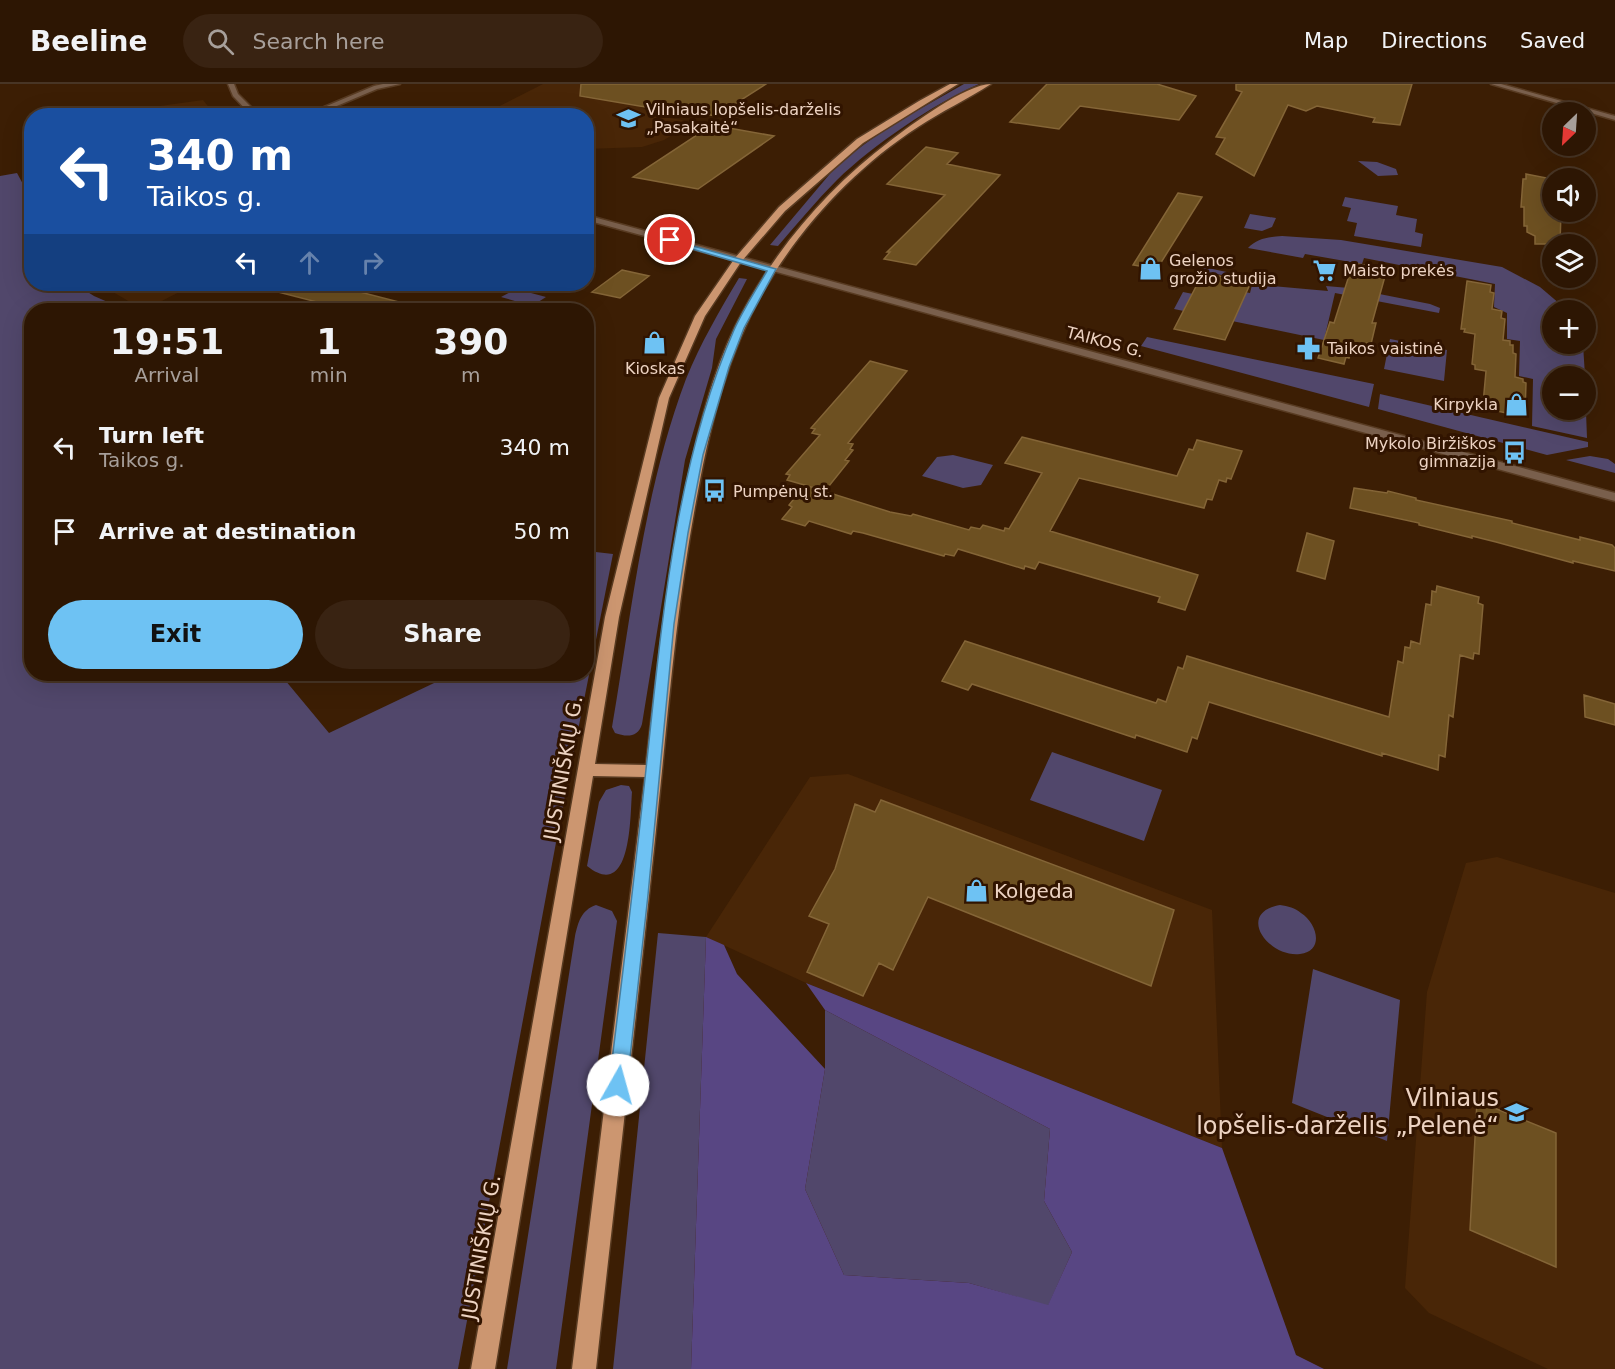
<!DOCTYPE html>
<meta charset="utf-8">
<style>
:root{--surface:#2d1603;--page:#392312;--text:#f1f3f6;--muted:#a79f9a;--line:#483525;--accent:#6ec2f3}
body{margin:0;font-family:"DejaVu Sans",sans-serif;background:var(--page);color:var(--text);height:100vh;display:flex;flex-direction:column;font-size:22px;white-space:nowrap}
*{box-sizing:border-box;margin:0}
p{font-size:20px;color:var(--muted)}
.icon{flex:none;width:33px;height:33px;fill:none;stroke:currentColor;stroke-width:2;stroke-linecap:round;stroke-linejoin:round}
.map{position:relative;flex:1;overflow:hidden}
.drawer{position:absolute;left:24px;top:219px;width:570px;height:378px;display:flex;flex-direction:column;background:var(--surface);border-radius:24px;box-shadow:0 6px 24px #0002,0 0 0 2px var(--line)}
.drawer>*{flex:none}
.guide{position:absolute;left:24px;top:24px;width:570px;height:183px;border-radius:24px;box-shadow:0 6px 24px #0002,0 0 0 2px var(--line);background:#1a4fa0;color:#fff;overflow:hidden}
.needle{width:39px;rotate:205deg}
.buttons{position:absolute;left:1542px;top:18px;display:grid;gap:12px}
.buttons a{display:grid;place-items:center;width:54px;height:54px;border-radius:50%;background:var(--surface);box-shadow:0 6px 24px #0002,0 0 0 2px var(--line);font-size:30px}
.pin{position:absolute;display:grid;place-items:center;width:51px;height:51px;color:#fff;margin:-26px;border:3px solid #fff;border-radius:50%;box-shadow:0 2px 6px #0007}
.me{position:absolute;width:66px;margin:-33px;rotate:7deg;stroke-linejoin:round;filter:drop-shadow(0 0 4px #0008)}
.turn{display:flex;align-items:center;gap:21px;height:126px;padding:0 24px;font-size:27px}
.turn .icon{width:78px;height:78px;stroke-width:2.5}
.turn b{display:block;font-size:42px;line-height:51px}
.lanes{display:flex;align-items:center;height:57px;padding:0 24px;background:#0003;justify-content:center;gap:30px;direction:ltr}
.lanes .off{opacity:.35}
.eta{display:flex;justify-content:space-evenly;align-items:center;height:102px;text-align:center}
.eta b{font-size:36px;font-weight:600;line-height:42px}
.action{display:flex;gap:12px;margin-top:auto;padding:12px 24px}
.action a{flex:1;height:69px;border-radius:36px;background:var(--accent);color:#111;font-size:24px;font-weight:600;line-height:69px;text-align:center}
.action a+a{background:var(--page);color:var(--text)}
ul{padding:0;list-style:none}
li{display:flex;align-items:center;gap:18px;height:84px;padding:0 24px}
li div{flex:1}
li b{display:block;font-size:22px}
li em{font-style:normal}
header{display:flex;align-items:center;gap:36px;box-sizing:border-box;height:84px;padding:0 30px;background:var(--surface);border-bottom:2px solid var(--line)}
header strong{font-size:28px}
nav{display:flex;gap:33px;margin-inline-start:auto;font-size:21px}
.search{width:420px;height:54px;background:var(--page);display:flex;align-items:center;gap:15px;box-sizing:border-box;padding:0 21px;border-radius:33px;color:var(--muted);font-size:22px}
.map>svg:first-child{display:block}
</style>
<header>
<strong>Beeline</strong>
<div class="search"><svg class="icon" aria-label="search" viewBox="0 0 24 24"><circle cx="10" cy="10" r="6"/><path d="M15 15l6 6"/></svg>Search here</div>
<nav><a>Map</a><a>Directions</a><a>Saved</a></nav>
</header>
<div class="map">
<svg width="1615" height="1285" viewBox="0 0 1615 1285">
<rect width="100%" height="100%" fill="#3c1e04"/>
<path fill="#492607" d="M543 0H627L637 21 658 32 682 36 690 40 664 56 642 63 587 65 586 32H480Z
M203 16 215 31H136L160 22Z
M99 200H195L144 226Z
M848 690 1212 826 1222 1064 806 899 706 853 810 693Z
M1497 773 1615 809V1285H1548L1429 1229 1405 1204 1427 908 1466 779Z"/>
<path fill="#51476b" d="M964 0H979C933 20 873 61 837 96 816 117 797 140 778 162L770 161 839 79 888 43Z
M1358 77 1377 78 1396 85 1398 91 1378 92Z
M17 89 31 115 32 200H75L94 212 126 226H32V590H280L329 649 453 590H586L587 467 613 470 560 737 458 1285H0V92Z
M1345 113 1398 122 1396 131 1417 135 1415 148 1423 150 1421 163 1354 152 1357 139 1347 137 1351 124 1342 122Z
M1250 130 1276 134 1272 143 1262 147 1244 144Z
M1282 152 1341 156 1502 183 1540 203 1567 226H1552V260H1583L1585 292H1552V326H1579L1586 328 1587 354 1532 342 1533 295 1519 292 1520 257 1507 255V229L1494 223 1495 200 1364 174 1362 180 1305 170 1303 174 1248 164C1257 154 1269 153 1282 152Z
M1203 183 1255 194 1272 202 1328 207 1326 202 1349 204 1430 220 1440 224 1439 229 1335 209 1324 256 1174 225 1183 208 1213 214 1219 203 1250 209 1253 197 1201 187Z
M739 194 747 195 716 255 712 284 685 376 642 640C638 654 626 653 615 649L612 643C632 526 644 406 686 295 700 260 720 226 739 194Z
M516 205 546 213 532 222 501 213Z
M1147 253 1374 300 1369 323 1141 262Z
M1390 255 1447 266 1444 297 1384 285Z
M1380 310 1588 358V363L1547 371 1378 325Z
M953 371 993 381 981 401 963 404 922 392 937 373Z
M1590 372 1608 375 1615 380V389L1566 376Z
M1052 668 1162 706 1144 757 1030 716Z
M621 701 629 702 632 708C630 732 632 818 587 782L599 718 606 706Z
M596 821 612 827 617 837 556 1285H507L575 852C578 839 581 826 596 821Z
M1280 821C1288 822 1295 824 1301 829 1317 839 1325 867 1300 870 1269 874 1235 829 1280 821Z
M658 849 706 853 691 1285H613Z
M1313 885 1400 916 1387 1057 1292 1019Z
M825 926 1050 1045 1044 1117 1072 1168 1048 1222 969 1199 844 1191 805 1105 825 985Z"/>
<path fill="#584683" d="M706 853 724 861 737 890 825 985 805 1105 844 1191 969 1199 1048 1221 1072 1168 1044 1117 1050 1045 825 926 806 899 1222 1064 1296 1271 1324 1285H691Z"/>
<path fill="#6d5021" stroke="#846537" stroke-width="1.5" d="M581 0H766L716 32 662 23 657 25 580 12Z
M1047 0H1157L1196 12 1179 36 1080 22 1059 45 1010 38Z
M1236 0H1412L1400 41 1373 38 1375 34 1317 22 1306 27 1288 21 1254 92 1216 70 1225 54 1216 53 1242 8 1236 6Z
M712 41 774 52 698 105 633 93Z
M926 63 958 69 947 80 1000 91 916 181 884 175 890 168H887L945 111 887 100Z
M1526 90 1552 95V128H1561L1560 160H1535V152L1527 148V142H1524V123H1521L1523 95H1526Z
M1178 109 1202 113 1157 185 1133 181Z
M1353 179 1387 185 1372 239H1376L1371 260 1367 259 1366 263 1354 260 1349 274 1346 273 1344 280 1318 274 1330 238 1334 239Z
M622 186 649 192 620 214 592 208Z
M1203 189 1251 198 1225 256 1174 245Z
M1467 197 1491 201 1490 208 1494 209 1492 225 1502 227 1501 234 1505 235 1503 256 1510 257V261H1513V269L1516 270 1515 293 1523 295V298L1526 299 1525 329 1521 328V332L1487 325V321L1483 320 1486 287 1475 285V281L1472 280 1475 250 1464 248 1465 245H1461Z
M275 200H329L403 219 402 226H348L274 207Z
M870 277 907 287 848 359 853 360 850 365 853 366 845 376 849 377 825 407 787 396 790 391 786 390 820 351 812 349 815 345 811 344Z
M1022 353 1177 392 1189 365 1193 366 1197 356 1242 367 1231 395 1227 394 1226 398 1219 396 1212 416 1207 415 1204 424 1079 394 1050 447 1198 491 1185 526 1158 518 1160 513 1039 478 1035 485 1025 482 1024 485 958 465 954 472 945 470 944 472 863 449 853 447 851 450 809 437 805 442 782 435 792 423 789 421 805 401 890 428 911 432 913 430 969 446 971 443 980 445 983 441 1004 447 1005 444 1009 445 1042 389 1005 379Z
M1354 404 1387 409 1388 407 1416 414V416L1512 437V439L1580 456V453L1612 461 1615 464V487L1573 477V479L1496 458 1472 452V454L1419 441V439L1350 424Z
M1307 449 1334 457 1325 495 1297 487Z
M1437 502 1479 513 1478 519 1483 521 1479 570 1474 569 1473 575 1460 571 1453 633 1449 631 1445 673 1439 671 1438 686 1382 669V672L1209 618 1197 655 1192 653 1187 668 1136 651 1135 654 972 600 968 606 942 597 965 557 1131 611 1156 619 1158 615 1166 618 1178 583 1183 585 1187 572 1389 633 1398 577 1403 579 1405 563 1410 564 1411 557 1420 560 1426 520 1431 521 1432 507 1436 508Z
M1584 611 1615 620V641L1585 633Z
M881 716 1174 826 1151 902 928 813 893 886 879 879 863 912 807 888 829 840 809 832 835 785 855 720 875 728Z
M1477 1017 1556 1049V1183L1470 1146Z"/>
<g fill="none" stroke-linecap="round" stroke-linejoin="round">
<defs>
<path id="minor" d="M228 0H234L238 10 260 32H252L233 12Z
M383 0H400L377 5 313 32H303L374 2Z
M1491 0H1501L1615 32V36Z
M586 131 1615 409V417L586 136Z"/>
<path id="major" d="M950 0H958L863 59 785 127 741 178 705 232 669 314 619 533 595 680 646 681C657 585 668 489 688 394 699 343 712 291 735 243 771 170 825 106 890 57 911 41 966 0 991 0 968 15 942 27 918 43 856 83 801 142 764 206 728 269 711 337 698 407 680 500 671 594 662 687 642 886 618 1086 596 1285H572L645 693 593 692 495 1285H471L605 533 659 314 695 232 735 174 779 123 857 55 919 17Z"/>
</defs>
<use href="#minor" stroke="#583b22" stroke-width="3"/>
<use href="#major" stroke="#583b22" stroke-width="3"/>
<use href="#minor" fill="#795f4c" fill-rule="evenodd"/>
<use href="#major" fill="#cc9670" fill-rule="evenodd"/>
</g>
<path fill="#6ec2f3" stroke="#487e9e" stroke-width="1.5" d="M668 155 776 185 744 244 729 283 703 371 688 449 674 540 648 811 627 1001 624 1007 618 1009 611 1007 609 1001C622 896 635 790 646 685 662 538 674 384 734 246 743 226 756 206 767 187L668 158Z"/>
<defs>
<symbol id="school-bare" viewBox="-9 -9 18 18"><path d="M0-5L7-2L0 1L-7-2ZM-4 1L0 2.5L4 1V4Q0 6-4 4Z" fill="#6ec2f3" stroke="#311400" stroke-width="2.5" paint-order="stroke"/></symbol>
<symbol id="shop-bare" viewBox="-9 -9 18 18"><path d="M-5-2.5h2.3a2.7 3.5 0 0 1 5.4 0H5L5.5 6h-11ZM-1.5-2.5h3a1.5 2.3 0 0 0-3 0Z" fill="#6ec2f3" stroke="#311400" stroke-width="2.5" paint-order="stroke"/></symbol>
<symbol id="supermarket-bare" viewBox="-9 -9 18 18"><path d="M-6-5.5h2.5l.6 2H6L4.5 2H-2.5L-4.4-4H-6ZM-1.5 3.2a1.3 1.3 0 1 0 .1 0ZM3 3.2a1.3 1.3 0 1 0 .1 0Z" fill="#6ec2f3" stroke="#311400" stroke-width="2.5" paint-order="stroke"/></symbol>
<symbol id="pharmacy-bare" viewBox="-9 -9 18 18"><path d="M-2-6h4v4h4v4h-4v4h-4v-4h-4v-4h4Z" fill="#6ec2f3" stroke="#311400" stroke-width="2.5" paint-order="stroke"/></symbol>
<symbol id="bus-bare" viewBox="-9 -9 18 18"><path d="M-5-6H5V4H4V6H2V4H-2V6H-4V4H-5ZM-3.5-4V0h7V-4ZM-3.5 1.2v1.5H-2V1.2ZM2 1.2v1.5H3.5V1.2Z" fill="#6ec2f3" stroke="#311400" stroke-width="2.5" paint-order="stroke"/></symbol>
</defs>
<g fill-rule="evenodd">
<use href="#school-bare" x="612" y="18" width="33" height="33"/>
<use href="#shop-bare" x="1134" y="168" width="33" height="33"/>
<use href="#supermarket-bare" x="1308" y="170" width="33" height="33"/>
<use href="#shop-bare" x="638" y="242" width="33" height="33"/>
<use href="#pharmacy-bare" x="1292" y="248" width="33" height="33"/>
<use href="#shop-bare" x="1500" y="304" width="33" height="33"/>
<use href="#bus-bare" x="1498" y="352" width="33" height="33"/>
<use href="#bus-bare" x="698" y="390" width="33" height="33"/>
<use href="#shop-bare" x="960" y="790" width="33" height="33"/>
<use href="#school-bare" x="1500" y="1012" width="33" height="33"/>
</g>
<g text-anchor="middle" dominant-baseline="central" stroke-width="6" stroke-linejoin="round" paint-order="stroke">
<g font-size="16" fill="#edd3c2" stroke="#311400" text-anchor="start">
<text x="646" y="25">Vilniaus lopšelis-darželis<tspan x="646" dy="18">„Pasakaitė“</tspan></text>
<text x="1169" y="176">Gelenos<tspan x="1169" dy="18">grožio studija</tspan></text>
<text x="1343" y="186">Maisto prekės</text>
<text x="1327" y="264">Taikos vaistinė</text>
<text x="655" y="284" text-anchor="middle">Kioskas</text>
<text x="1498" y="320" text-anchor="end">Kirpykla</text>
<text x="1496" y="359" text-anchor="end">Mykolo Biržiškos<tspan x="1496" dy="18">gimnazija</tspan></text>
<text x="733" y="407">Pumpėnų st.</text>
</g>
<g font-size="16" fill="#edd3c2" stroke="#311400">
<text transform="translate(1105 258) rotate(15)">TAIKOS G.</text>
</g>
<g font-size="20" fill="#edd3c2" stroke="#311400">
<text transform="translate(563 684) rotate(-80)">JUSTINIŠKIŲ G.</text>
<text transform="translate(481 1163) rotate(-80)">JUSTINIŠKIŲ G.</text>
</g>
<g font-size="20" fill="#edd3c2" stroke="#311400" text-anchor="start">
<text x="994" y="807">Kolgeda</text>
</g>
<g font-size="24" fill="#edd3c2" stroke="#311400" text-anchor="end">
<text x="1499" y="1014">Vilniaus<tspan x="1499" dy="28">lopšelis-darželis „Pelenė“</tspan></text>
</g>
</g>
</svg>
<div class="buttons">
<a><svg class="needle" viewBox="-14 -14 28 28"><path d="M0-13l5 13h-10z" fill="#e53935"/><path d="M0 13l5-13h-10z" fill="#a79f9a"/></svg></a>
<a><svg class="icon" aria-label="sound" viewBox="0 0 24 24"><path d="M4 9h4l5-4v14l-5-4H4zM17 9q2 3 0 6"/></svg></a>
<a><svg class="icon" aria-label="layers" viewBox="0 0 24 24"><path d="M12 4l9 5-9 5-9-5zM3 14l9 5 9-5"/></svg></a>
<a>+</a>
<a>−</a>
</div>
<div class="pin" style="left:670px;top:156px;background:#d93025"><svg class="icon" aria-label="arrive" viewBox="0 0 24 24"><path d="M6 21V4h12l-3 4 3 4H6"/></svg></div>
<svg class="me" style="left:618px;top:1001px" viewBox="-20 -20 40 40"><circle r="19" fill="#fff"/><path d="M0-13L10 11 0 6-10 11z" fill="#6ec2f3"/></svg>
<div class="guide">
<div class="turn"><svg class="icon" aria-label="left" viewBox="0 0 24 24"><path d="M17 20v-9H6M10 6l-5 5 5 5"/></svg><div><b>340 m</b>Taikos g.</div></div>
<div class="lanes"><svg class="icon" aria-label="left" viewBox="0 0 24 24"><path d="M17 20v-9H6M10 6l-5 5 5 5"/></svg><svg class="icon off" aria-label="ahead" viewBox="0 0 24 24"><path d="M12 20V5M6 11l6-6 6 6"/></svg><svg class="icon off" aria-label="right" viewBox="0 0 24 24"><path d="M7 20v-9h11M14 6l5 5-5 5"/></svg></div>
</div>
<section class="drawer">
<div class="eta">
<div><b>19:51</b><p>Arrival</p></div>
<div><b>1</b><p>min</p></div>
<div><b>390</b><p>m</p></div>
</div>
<ul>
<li><svg class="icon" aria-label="left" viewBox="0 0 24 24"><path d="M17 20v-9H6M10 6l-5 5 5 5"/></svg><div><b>Turn left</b><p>Taikos g.</p></div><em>340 m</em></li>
<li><svg class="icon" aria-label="arrive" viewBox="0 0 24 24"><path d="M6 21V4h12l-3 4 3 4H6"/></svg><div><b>Arrive at destination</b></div><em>50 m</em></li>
</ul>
<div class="action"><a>Exit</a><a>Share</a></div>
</section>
</div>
